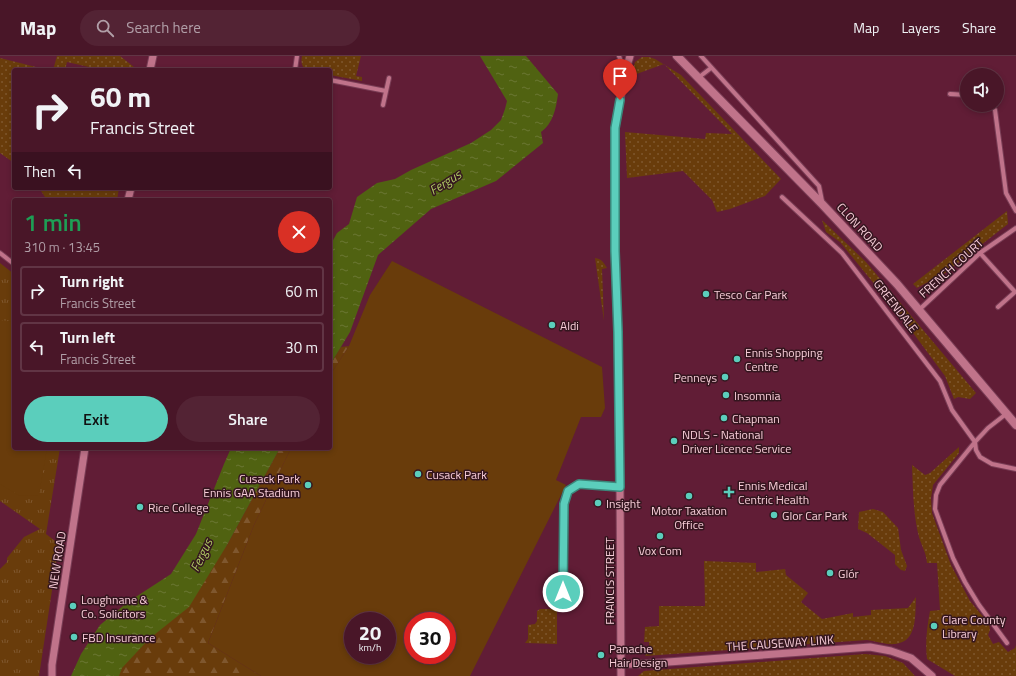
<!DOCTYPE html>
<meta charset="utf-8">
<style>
:root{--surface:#491628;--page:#532334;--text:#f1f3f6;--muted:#b19fa8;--line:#613545;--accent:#5bcebc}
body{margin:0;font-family:"Titillium Web",sans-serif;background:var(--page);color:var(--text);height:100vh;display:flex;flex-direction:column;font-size:15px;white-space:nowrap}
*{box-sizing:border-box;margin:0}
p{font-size:13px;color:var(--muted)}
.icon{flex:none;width:22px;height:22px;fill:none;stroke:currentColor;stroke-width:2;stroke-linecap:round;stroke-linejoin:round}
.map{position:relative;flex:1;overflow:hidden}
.side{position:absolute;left:12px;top:142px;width:320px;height:252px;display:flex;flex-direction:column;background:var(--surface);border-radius:4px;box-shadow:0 2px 6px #0003,0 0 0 1px var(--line)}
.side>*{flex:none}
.hud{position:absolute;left:12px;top:12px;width:320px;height:122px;border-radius:4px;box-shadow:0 2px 6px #0003,0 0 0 1px var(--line);background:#491628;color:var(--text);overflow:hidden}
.fabs{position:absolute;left:960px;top:12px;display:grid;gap:8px}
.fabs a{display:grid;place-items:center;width:44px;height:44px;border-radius:50%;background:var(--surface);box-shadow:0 2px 6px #0003,0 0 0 1px var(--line);font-size:20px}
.speed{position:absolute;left:344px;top:556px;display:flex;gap:8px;font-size:20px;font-weight:700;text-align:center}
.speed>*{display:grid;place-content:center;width:52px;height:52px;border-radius:50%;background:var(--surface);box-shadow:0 2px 6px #0003,0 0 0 1px var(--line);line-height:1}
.speed small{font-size:10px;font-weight:400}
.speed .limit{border:6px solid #d22;background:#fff;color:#111}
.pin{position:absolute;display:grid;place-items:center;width:34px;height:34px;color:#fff;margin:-41px -17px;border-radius:50% 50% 50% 0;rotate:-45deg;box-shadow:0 0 4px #0007}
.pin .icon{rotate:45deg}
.me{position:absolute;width:44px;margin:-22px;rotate:0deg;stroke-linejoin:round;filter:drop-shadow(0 0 3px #0008)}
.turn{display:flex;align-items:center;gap:14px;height:84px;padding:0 12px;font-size:18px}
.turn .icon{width:52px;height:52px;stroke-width:2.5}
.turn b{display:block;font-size:28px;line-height:34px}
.then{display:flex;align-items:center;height:38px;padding:0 12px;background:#0003;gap:8px;font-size:15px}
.round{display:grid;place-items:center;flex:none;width:42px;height:42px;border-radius:21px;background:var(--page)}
.overview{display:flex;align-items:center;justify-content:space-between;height:68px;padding:0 12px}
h1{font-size:24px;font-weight:600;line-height:30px;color:#1e9e55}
.primary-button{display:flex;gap:8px;margin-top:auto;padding:8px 12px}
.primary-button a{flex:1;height:46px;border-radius:24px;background:var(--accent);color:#111;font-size:16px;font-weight:600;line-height:46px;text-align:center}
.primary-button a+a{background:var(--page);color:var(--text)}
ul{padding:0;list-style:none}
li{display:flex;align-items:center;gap:12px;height:50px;margin:0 8px 6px;padding:0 4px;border:2px solid var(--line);border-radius:4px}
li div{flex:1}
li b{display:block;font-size:15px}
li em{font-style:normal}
header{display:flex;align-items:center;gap:24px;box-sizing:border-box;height:56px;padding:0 20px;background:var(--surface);border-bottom:1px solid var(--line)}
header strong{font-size:19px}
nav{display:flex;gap:22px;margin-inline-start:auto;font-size:14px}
.search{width:280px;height:36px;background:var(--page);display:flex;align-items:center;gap:10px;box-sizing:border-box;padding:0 14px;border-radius:22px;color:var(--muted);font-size:15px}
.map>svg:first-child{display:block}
</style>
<header>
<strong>Map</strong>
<div class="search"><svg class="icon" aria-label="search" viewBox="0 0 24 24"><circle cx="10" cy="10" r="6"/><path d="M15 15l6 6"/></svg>Search here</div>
<nav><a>Map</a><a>Layers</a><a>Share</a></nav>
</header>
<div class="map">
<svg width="1016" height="620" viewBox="0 0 1016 620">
<defs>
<pattern id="grass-dots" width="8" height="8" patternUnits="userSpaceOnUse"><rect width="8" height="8" fill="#693c0b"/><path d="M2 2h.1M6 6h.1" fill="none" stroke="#7f572e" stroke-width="1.8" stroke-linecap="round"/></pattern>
<pattern id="forest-firs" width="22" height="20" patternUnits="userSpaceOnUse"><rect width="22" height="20" fill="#693c0b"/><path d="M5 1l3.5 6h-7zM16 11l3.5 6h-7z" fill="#7f572e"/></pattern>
<pattern id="park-tufts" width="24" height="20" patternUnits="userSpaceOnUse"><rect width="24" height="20" fill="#693c0b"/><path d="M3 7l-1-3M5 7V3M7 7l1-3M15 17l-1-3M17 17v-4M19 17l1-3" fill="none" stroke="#7f572e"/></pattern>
<pattern id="water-ripples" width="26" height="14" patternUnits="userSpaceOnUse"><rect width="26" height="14" fill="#506211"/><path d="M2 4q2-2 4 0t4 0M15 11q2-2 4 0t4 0" fill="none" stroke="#6a7733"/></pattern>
</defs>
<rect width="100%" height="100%" fill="#611d36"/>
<path fill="url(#grass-dots)" d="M57 0H120L134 11 133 14H102L67 6 65 14H53Z
M302 0H361L356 20 362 21V25L330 19V14C317 14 298 19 302 0Z
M642 1H649L655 3 681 19 781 123 765 140 730 153 717 156 712 144 683 115 627 122 625 76 705 83 706 77 732 78 664 8 631 20 635 6Z
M0 2 48 14H14V107L0 97Z
M39 132H119L117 144H47Z
M1007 155 1008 168 931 228 928 226 917 232 913 228Z
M822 164 866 206 976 337 970 343 958 341 954 343 945 320 902 262 840 186 826 176Z
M595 202C602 203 604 207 607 212L602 213 604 265Z
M959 391V397L933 429 931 442 932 457 951 509 970 545 989 568 990 574 988 579 993 588 999 586 1008 596 1015 592 1016 589V620H955L927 603C925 587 927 571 930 555L940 554 937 507H927C926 496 922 491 919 481 913 458 913 433 912 409L925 419 930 417Z
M873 453 883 456 898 472 901 494 907 510 905 515 901 514 895 508V499L867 477 858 473 859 456Z
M704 505 756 507V516L785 513 786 519 808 537 801 546 822 563 853 557V561L871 559V554L908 552 916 541C915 558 918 586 895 588 887 589 875 585 867 584L645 600 649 590V586H644L645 571 659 570V550H705Z
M540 553H555L557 555V588L525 587 528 583V569L535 568 537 565V555Z
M865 598 885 600 903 607 915 620H638L644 615Z"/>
<path fill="url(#forest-firs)" d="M349 290 330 319V309L341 291Z
M280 392H291L254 469 208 587 261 620H114L118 609 184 548 227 489Z"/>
<path fill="url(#park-tufts)" d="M0 207 14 218V392H60L46 478 59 488 39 620H0V513L7 506V502L24 481 40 473 0 445Z"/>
<path fill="#693c0b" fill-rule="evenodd" d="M392 205 602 311 605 352 601 361H581L556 424 566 429 470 620H261L208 587 254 469 291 392H330V319L349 290 370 239ZM353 565H387V599H353ZM413 565H447V599H413Z
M0 264 14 266V392H47L39 439 20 440 0 428Z"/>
<path fill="url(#water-ripples)" d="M480 0H526L558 38C556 53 553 67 541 76L543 87 496 125 431 153 378 199 350 276 330 309V190L337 177 349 168 357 141 377 127 395 123 411 114 471 87 491 74 501 64 505 53 507 45Z
M231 392H280L227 489 189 551 149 583 122 612 119 620H71L81 598 100 569 128 546 171 518 196 478 224 408Z"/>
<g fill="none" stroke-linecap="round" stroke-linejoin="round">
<defs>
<path id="minor" d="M619 0 625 16
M701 0 819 130 822 145
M295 14 297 0
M698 22 711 12
M330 24 386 35
M950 38 967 39
M383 49 389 22
M992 49 995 54 1006 137 1016 155
M782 141 842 197 940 325 952 354 975 386 976 394 980 401 992 408 1016 413
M0 197 14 208
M980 197 1015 236 998 251
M920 253 980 197 1016 172
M1006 358 988 372 975 386 940 429 936 439 935 453 953 502 965 526 979 549 1007 587
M563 550 564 448 568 435 579 427 620 431"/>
<path id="tertiary" d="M150 14 153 0
M128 144 131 132
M621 608H641L870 591 891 595 911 602 932 620
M52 620V609L85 392
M621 620 620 431 618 276 615 195V72L625 17 630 0"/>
<path id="secondary" d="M677 0 822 148 897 228 1016 369"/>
</defs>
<use href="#minor" stroke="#793d55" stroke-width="6"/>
<use href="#tertiary" stroke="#793d55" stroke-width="9"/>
<use href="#secondary" stroke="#793d55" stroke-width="10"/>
<use href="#minor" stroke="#c0738a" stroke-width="4"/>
<use href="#tertiary" stroke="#c0738a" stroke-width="7"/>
<use href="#secondary" stroke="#c0738a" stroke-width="8"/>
</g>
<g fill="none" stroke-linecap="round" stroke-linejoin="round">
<defs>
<path id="route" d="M563 536 564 448 568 435 579 428 620 431 618 276 615 195V72L620 44"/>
</defs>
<use href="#route" stroke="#3b867a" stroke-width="10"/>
<use href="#route" stroke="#5bcebc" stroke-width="7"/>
</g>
<g fill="#5bcebc" stroke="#34161f" stroke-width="1.5">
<circle cx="706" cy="238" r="4"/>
<circle cx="552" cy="269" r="4"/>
<circle cx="737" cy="303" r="4"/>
<circle cx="725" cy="321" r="4"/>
<circle cx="726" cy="339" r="4"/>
<circle cx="724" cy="362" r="4"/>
<circle cx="674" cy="385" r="4"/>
<circle cx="418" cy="418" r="4"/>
<circle cx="308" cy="429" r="4"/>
<path d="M727 430h4v4h4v4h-4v4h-4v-4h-4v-4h4z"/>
<circle cx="689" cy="440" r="4"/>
<circle cx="598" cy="447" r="4"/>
<circle cx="140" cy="451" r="4"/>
<circle cx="774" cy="459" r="4"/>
<circle cx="660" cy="480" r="4"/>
<circle cx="830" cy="517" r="4"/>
<circle cx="73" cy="550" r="4"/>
<circle cx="934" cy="570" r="4"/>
<circle cx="74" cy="581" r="4"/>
<circle cx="601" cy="599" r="4"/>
</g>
<g text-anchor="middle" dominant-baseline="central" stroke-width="3" stroke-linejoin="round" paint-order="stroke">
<g font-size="12" fill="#f7ccd7" stroke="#34161f">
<text transform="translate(860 171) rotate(47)">CLON ROAD</text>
<text transform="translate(951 212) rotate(-42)">FRENCH COURT</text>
<text transform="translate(896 250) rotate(52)">GREENDALE</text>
<text transform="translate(57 504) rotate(-81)">NEW ROAD</text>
<text transform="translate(609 525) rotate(-90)">FRANCIS STREET</text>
<text transform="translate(780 587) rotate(-4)">THE CAUSEWAY LINK</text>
</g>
<g font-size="12" fill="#f7ccd7" stroke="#34161f" text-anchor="start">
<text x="714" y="238">Tesco Car Park</text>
<text x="560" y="269">Aldi</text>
<text x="745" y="296">Ennis Shopping<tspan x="745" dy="14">Centre</tspan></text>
<text x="717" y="321" text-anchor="end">Penneys</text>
<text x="734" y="339">Insomnia</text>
<text x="732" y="362">Chapman</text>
<text x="682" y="378">NDLS - National<tspan x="682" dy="14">Driver Licence Service</tspan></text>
<text x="426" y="418">Cusack Park</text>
<text x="300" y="422" text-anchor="end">Cusack Park<tspan x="300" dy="14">Ennis GAA Stadium</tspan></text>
<text x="738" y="429">Ennis Medical<tspan x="738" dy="14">Centric Health</tspan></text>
<text x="606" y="447">Insight</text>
<text x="148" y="451">Rice College</text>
<text x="689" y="454" text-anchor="middle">Motor Taxation<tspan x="689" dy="14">Office</tspan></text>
<text x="782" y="459">Glor Car Park</text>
<text x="660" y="494" text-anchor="middle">Vox Com</text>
<text x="838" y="517">Glór</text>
<text x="81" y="543">Loughnane &amp;<tspan x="81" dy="14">Co. Solicitors</tspan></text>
<text x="942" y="563">Clare County<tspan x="942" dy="14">Library</tspan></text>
<text x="82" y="581">FBD Insurance</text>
<text x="609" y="592">Panache<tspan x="609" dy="14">Hair Design</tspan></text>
</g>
<g font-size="13" font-style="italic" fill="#b0cb64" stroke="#34161f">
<text transform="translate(445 126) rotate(-32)">Fergus</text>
<text transform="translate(201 499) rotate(-64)">Fergus</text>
</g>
</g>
</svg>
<div class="fabs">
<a><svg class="icon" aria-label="sound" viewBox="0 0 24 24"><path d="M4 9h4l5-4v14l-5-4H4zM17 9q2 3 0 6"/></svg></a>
</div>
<div class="speed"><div>20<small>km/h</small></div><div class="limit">30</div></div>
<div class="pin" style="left:620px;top:44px;background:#d93025"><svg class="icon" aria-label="arrive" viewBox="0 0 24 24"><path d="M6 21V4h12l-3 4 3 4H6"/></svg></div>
<svg class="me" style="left:563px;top:536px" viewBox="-20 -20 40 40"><circle r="17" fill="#5bcebc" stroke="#fff" stroke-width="3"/><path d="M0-11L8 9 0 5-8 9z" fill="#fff"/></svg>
<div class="hud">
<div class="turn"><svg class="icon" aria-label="right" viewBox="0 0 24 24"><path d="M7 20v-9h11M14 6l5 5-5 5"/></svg><div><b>60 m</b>Francis Street</div></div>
<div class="then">Then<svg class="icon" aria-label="left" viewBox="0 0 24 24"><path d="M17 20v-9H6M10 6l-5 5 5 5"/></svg></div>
</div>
<section class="side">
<div class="overview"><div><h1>1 min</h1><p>310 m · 13:45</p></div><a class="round" style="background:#d93025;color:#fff"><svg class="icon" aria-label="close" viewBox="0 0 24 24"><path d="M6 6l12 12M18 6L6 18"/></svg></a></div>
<ul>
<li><svg class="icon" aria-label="right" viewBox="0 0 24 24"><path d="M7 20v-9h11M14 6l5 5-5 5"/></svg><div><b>Turn right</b><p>Francis Street</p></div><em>60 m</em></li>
<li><svg class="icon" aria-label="left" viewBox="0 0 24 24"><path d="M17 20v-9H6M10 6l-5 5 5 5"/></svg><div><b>Turn left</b><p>Francis Street</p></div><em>30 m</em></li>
</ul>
<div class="primary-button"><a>Exit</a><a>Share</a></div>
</section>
</div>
